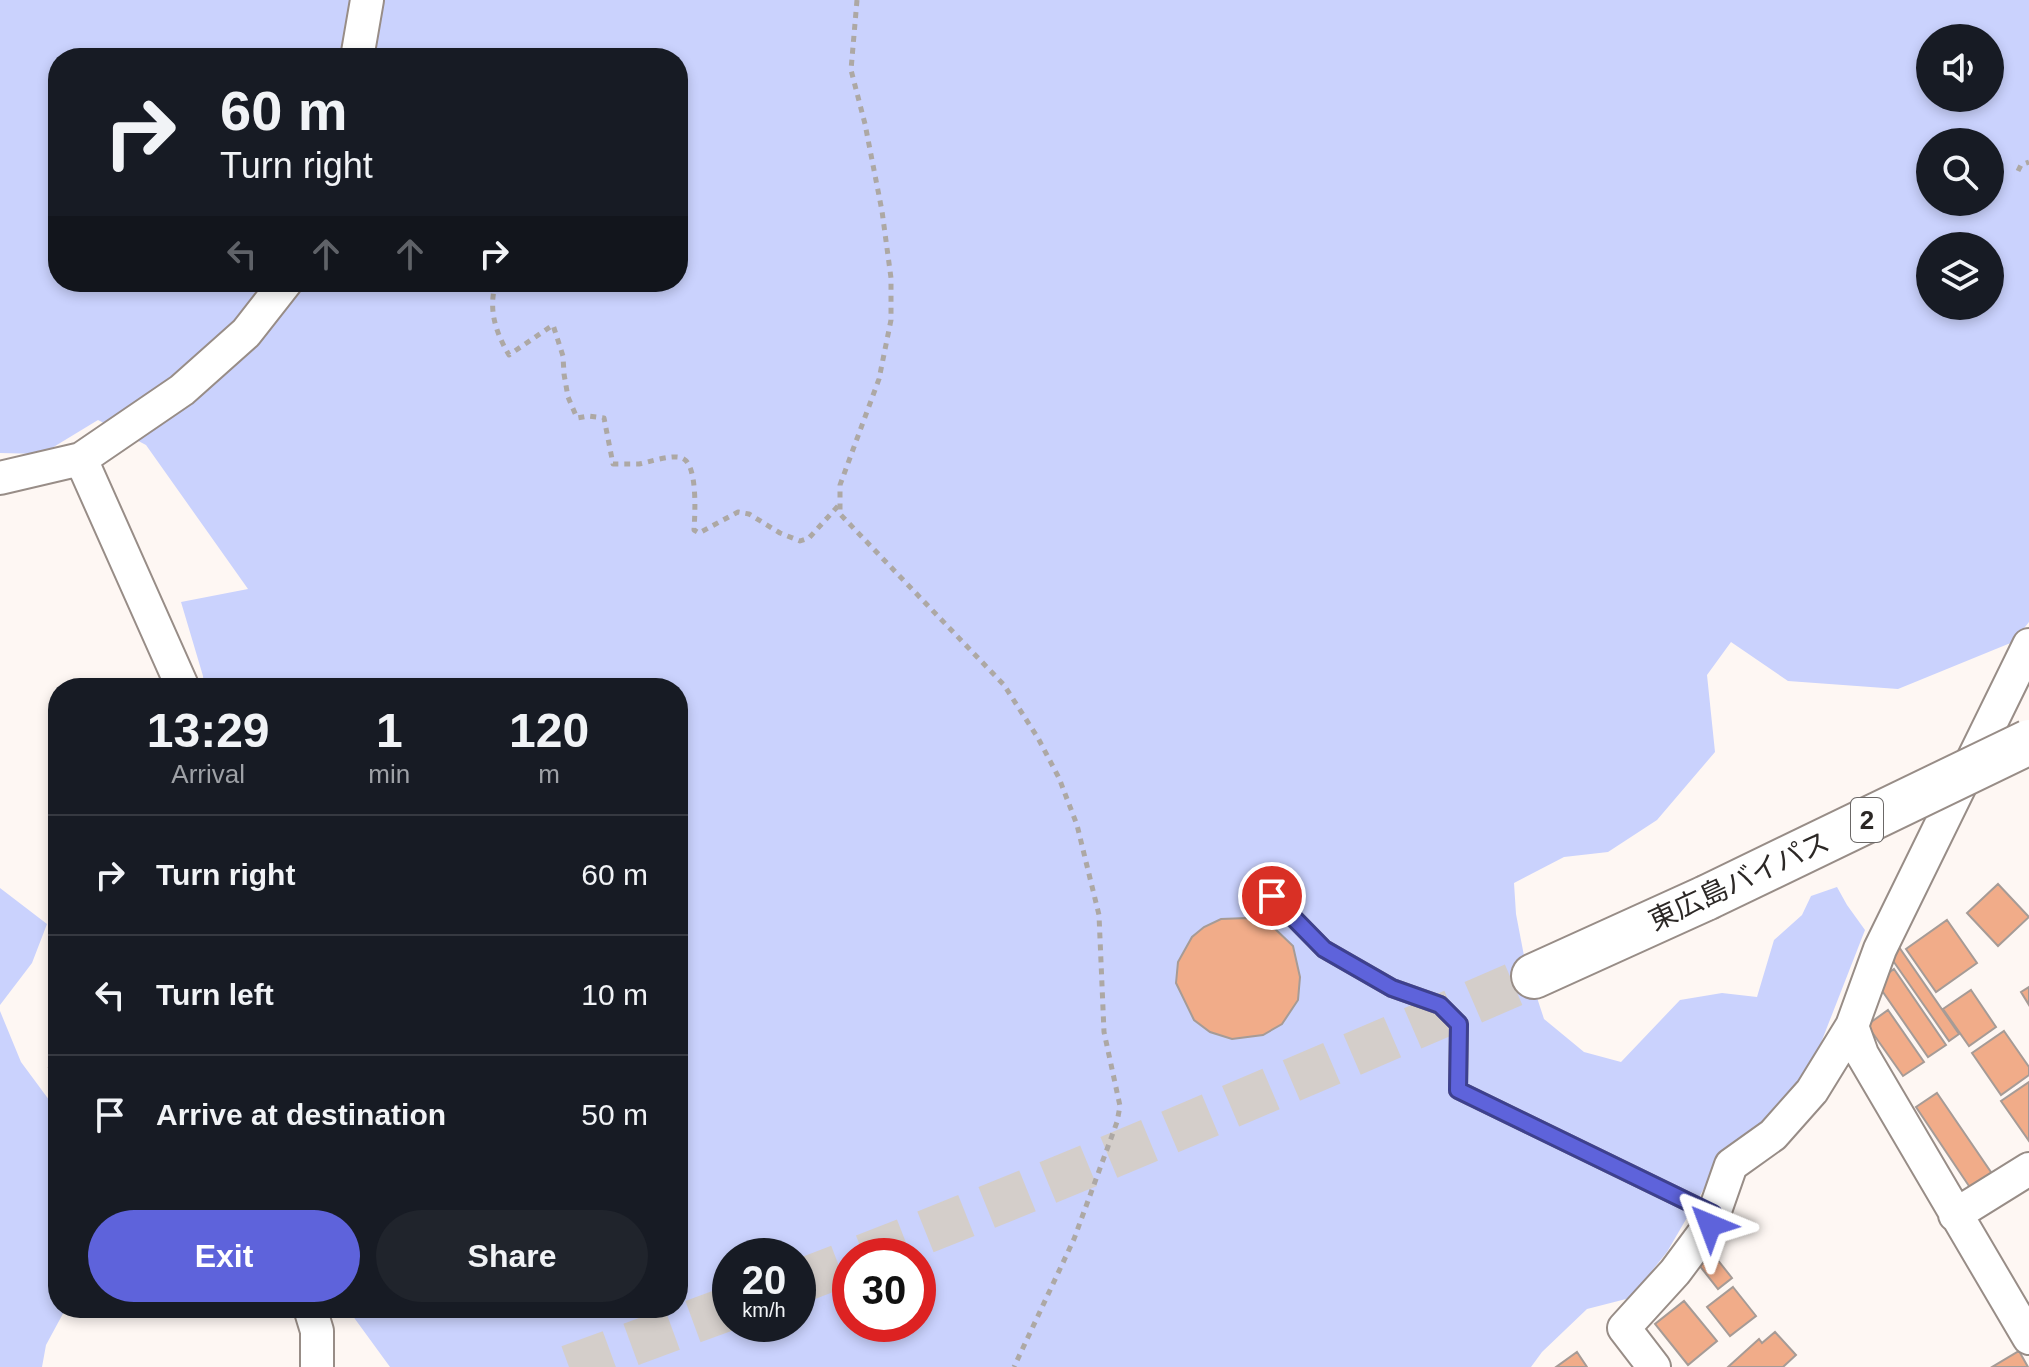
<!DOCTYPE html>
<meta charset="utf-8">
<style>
:root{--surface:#171b24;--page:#20242c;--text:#f1f3f6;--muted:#9ea1a6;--line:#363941;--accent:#5e63db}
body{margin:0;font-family:Arial,"Noto Sans JP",sans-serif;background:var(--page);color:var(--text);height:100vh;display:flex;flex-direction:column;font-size:30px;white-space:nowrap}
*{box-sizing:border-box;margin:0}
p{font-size:26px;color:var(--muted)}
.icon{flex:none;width:44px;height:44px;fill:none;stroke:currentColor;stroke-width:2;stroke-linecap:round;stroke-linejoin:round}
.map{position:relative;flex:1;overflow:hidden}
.sheet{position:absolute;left:48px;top:678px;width:640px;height:640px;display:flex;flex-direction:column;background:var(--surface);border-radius:32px;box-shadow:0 4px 12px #0003}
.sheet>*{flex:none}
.top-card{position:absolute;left:48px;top:48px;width:640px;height:244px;border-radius:32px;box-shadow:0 4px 12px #0003;background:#171b24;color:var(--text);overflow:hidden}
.tools{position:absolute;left:1916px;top:24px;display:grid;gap:16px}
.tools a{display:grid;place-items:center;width:88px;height:88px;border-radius:50%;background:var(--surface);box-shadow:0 4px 12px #0003;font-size:40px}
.speed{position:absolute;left:712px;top:1238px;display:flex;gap:16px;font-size:40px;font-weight:700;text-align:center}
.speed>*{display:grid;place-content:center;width:104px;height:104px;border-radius:50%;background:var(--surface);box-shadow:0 4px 12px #0003;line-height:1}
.speed small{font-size:20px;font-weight:400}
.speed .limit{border:12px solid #d22;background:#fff;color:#111}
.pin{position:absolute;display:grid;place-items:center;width:68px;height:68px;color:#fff;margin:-34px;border:4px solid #fff;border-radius:50%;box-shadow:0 2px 8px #0007}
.me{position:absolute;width:88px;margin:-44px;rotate:316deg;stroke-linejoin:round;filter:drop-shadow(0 0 6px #0008)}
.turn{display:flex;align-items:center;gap:28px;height:168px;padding:0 40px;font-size:36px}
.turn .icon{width:104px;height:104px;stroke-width:2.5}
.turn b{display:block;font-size:56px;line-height:68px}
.lanes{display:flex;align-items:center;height:76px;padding:0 40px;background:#0003;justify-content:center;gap:40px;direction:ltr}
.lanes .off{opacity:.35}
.eta{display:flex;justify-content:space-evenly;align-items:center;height:136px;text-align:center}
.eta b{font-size:48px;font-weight:700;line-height:56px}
.cta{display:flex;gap:16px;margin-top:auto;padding:16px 40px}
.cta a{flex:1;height:92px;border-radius:48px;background:var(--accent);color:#fff;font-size:32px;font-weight:700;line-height:92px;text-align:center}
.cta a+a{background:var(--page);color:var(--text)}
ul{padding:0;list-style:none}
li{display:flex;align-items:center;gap:24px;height:120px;padding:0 40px;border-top:2px solid var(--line)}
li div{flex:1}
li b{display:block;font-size:30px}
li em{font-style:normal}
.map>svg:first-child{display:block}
</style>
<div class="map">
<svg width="2029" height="1367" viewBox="0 0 2029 1367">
<rect width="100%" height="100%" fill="#fef7f3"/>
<path fill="#cad2fd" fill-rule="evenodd" d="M0 0H2029V622L2013 642 1898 689 1788 681 1731 642 1707 675 1715 752 1657 820 1608 852 1564 857 1514 883 1516 914 1525 961 1544 1019 1584 1052 1621 1062 1680 1000 1722 993 1757 997 1774 940 1802 915 1811 896 1837 887 1847 905 1865 930 1817 1053 1780 1111 1706 1185 1667 1252 1630 1298 1587 1309 1542 1352 1531 1367H390L347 1308H678V688H204L203 676 181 602 248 589 146 445 98 420 42 454 0 453ZM1930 38H1990V98H1930ZM58 58H678V282H58ZM1930 142H1990V202H1930ZM1930 246H1990V306H1930ZM730 1256H798V1324H730ZM850 1256H918V1324H850Z
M0 888 47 924 32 963 0 1005Z
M0 1011 21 1062 58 1112V1189L55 1194 58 1202V1308H66L46 1345 42 1367H0Z"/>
<path fill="#f1ac89" stroke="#a69b96" stroke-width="2" d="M1998 884 2029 917 1998 946 1967 913Z
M1247 918 1272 926 1293 946 1300 977 1298 1000 1282 1024 1263 1035 1232 1039 1210 1032 1194 1020 1176 983 1178 962 1192 937 1204 927 1221 919Z
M1947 920 1977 963 1936 992 1906 949Z
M1899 947 1959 1034 1949 1041 1889 955Z
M1894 969 1946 1045 1928 1057 1876 982Z
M2029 987V1005L2021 992Z
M1971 990 1996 1027 1969 1046 1943 1009Z
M1888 1010 1924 1062 1903 1076 1867 1025Z
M2004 1031 2029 1067V1075L2001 1095 1972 1053Z
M58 1063V1084L49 1068Z
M2029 1082V1141L2001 1101Z
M1937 1093 1995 1178 1973 1192 1916 1107Z
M1713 1254 1732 1278 1718 1289 1699 1265Z
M1733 1287 1756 1316 1730 1336 1707 1307Z
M1684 1301 1717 1341 1688 1365 1655 1324Z
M1775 1332 1796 1355 1783 1367H1728L1759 1339 1762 1343Z
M2019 1351 2028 1367H1992Z
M1577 1352 1587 1367H1556Z"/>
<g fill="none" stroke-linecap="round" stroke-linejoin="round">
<path stroke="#d4ceca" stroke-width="44" stroke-dasharray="44 22" stroke-linecap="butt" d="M864 1256C1090 1168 1312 1072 1534 976
M798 1282 850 1262
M569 1367 730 1308"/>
<defs>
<path id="lane" d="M1272 896 1324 949 1392 988 1440 1005 1459 1024 1458 1090 1713 1214"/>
<path id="street" d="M357 58 367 0
M81 459 182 390 246 333 286 282
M0 478 81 459 183 688
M2029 645 1880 949 1852 1026 1862 1054 2029 1338
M1955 1215 2029 1169
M310 1308 317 1331V1367
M1654 1367 1624 1328 1675 1272 1710 1225 1731 1165 1773 1135 1812 1091 1852 1026"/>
<path id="highway" d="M1534 976 1706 898"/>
</defs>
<use href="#lane" stroke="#988d87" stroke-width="20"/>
<use href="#street" stroke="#988d87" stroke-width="36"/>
<use href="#highway" stroke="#988d87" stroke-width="48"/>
<path stroke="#ada8a4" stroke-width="5" stroke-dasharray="6 6" stroke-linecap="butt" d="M857 0 851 70 865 124 882 211 891 278V320L879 379 840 485V514L1004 685 1038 738 1059 778 1077 825 1099 915 1104 1032 1120 1106 1117 1122 1074 1239 1014 1367
M2018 171 2021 165 2029 162
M496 282C488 309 495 331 509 355L553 325 563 356 564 374 568 397 577 418 588 416 604 418 613 464C622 464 630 464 639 464 649 462 673 454 682 458 698 464 695 514 694 530L699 533 738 512 749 514 780 533 800 541 809 538 838 506"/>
<use href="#lane" stroke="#fff" stroke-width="16"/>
<use href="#street" stroke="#fff" stroke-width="32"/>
<use href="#highway" stroke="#fff" stroke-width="44"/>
<defs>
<path id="highway-bridge" d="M1706 898 2029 742"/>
</defs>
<use href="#highway-bridge" stroke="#988d87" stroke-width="48" stroke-linecap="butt"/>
<use href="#highway-bridge" stroke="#fff" stroke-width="44"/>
</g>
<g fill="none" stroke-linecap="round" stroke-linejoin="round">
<defs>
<path id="route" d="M1272 896 1324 949 1392 988 1440 1005 1459 1024 1458 1090 1713 1214 1710 1225"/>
</defs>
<use href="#route" stroke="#3d408e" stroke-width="20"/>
<use href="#route" stroke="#5e63db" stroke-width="14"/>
</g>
<g text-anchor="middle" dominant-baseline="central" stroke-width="6" stroke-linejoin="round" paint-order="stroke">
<rect fill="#fff" stroke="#6b6867" stroke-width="2" x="1851" y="798" width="32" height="44" rx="6"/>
<g font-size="26" font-weight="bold" fill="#2c2826">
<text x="1867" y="820">2</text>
</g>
<g font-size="28" fill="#2c2826" stroke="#fff">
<text transform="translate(1739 881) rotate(-25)">東広島バイパス</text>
</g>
</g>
</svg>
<div class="tools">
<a><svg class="icon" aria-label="sound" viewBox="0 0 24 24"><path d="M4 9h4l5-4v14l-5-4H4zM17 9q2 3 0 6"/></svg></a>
<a><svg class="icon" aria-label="search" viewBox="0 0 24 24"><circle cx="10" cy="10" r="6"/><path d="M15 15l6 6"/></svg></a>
<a><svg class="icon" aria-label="layers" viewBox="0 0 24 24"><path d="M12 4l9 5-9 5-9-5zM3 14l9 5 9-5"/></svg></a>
</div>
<div class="speed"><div>20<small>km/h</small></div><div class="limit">30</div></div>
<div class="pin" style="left:1272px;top:896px;background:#d93025"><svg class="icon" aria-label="arrive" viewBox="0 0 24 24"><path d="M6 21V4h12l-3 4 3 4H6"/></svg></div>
<svg class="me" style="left:1710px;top:1225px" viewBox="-20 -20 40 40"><path d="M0-17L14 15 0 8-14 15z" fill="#5e63db" stroke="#fff" stroke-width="4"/></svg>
<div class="top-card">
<div class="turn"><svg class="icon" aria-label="right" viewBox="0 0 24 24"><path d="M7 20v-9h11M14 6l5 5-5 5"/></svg><div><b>60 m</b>Turn right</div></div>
<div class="lanes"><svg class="icon off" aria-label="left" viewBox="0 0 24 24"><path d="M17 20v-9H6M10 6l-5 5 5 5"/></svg><svg class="icon off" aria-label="ahead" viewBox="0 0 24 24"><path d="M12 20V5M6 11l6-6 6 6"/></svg><svg class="icon off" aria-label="ahead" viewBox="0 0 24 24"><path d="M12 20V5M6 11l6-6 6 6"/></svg><svg class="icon" aria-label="right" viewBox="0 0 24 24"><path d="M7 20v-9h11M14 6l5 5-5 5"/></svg></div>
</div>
<section class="sheet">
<div class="eta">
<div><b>13:29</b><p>Arrival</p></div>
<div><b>1</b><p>min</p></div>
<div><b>120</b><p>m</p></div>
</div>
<ul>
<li><svg class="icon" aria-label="right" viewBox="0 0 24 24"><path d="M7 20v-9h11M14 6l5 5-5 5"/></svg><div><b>Turn right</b></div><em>60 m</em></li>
<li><svg class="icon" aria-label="left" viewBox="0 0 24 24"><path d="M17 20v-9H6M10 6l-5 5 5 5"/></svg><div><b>Turn left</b></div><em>10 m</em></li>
<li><svg class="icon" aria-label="arrive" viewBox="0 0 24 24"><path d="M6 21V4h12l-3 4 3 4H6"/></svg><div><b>Arrive at destination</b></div><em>50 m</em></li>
</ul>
<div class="cta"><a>Exit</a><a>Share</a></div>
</section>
</div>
